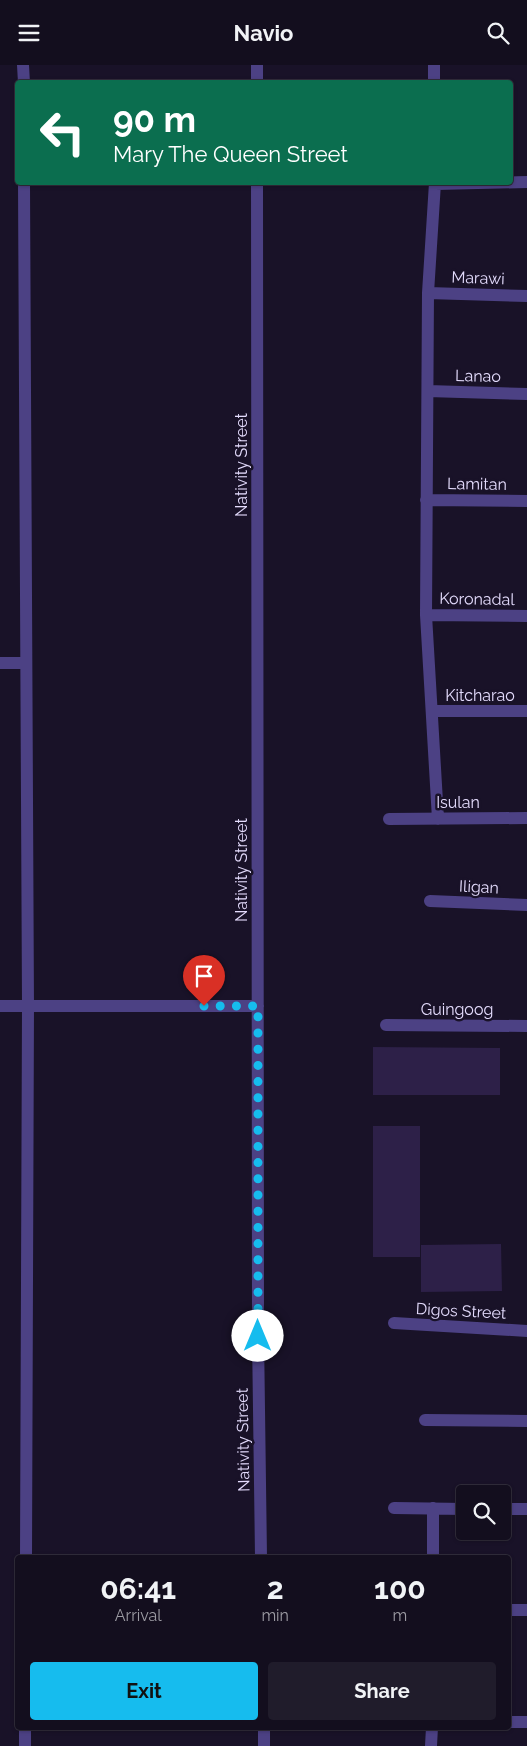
<!DOCTYPE html>
<style>
:root{--surface:#130e1e;--page:#201c2b;--text:#f1f3f6;--muted:#9d9ca4;--line:#322e3c;--accent:#16bcee}
body{margin:0;font-family:Raleway,sans-serif;background:var(--page);color:var(--text);height:100vh;display:flex;flex-direction:column;font-size:19px;white-space:nowrap}
*{box-sizing:border-box;margin:0}
p{font-size:16px;color:var(--muted)}
.icon{flex:none;width:28px;height:28px;fill:none;stroke:currentColor;stroke-width:2;stroke-linecap:round;stroke-linejoin:round}
.map{position:relative;flex:1;overflow:hidden}
.side{position:absolute;left:15px;top:1490px;width:496px;height:175px;display:flex;flex-direction:column;background:var(--surface);border-radius:5px;box-shadow:0 1px 4px #0004,0 0 0 1px var(--line)}
.side>*{flex:none}
.guide{position:absolute;left:15px;top:15px;width:498px;height:105px;border-radius:5px;box-shadow:0 1px 4px #0004,0 0 0 1px var(--line);background:#0b6e4f;color:#fff;overflow:hidden}
.controls{position:absolute;left:456px;top:1420px;display:grid;gap:10px}
.controls a{display:grid;place-items:center;width:55px;height:55px;border-radius:5px;background:var(--surface);box-shadow:0 1px 4px #0004,0 0 0 1px var(--line);font-size:25px}
.pin{position:absolute;display:grid;place-items:center;width:42px;height:42px;color:#fff;margin:-51px -21px;border-radius:50% 50% 50% 0;rotate:-45deg;box-shadow:0 0 5px #0007}
.pin .icon{rotate:45deg}
.me{position:absolute;width:55px;margin:-28px;rotate:0deg;stroke-linejoin:round;filter:drop-shadow(0 0 4px #0008)}
.turn{display:flex;align-items:center;gap:18px;height:105px;padding:0 15px;font-size:22px}
.turn .icon{width:65px;height:65px;stroke-width:2.5}
.turn b{display:block;font-size:35px;line-height:42px}
.eta{display:flex;justify-content:space-evenly;align-items:center;height:85px;text-align:center}
.eta b{font-size:30px;font-weight:700;line-height:35px}
.primary-button{display:flex;gap:10px;margin-top:auto;padding:10px 15px}
.primary-button a{flex:1;height:58px;border-radius:5px;background:var(--accent);color:#111;font-size:20px;font-weight:700;line-height:58px;text-align:center}
.primary-button a+a{background:var(--page);color:var(--text)}
header{display:flex;justify-content:space-between;align-items:center;height:65px;padding:0 15px;background:var(--surface);font-size:22px;font-weight:700}
.map>svg:first-child{display:block}
</style>
<header><svg class="icon" aria-label="menu" viewBox="0 0 24 24"><path d="M4 6h16M4 12h16M4 18h16"/></svg>Navio<svg class="icon" aria-label="search" viewBox="0 0 24 24"><circle cx="10" cy="10" r="6"/><path d="M15 15l6 6"/></svg></header>
<div class="map">
<svg width="527" height="1681" viewBox="0 0 527 1681">
<rect width="100%" height="100%" fill="#191228"/>
<path fill="#2d2048" d="M373 982 500 983V1030H373Z
M373 1061H420V1192H373Z
M501 1179 502 1226 421 1227V1180Z"/>
<g fill="none" stroke-linecap="round" stroke-linejoin="round">
<path stroke="#4c4184" stroke-width="12" d="M434 0V18
M435 118 428 228 426 550 438 754
M435 119 527 117
M428 228 527 231
M428 326 527 329
M426 435 527 436
M426 550 527 551
M432 646H527
M389 754 527 753
M430 836 527 840
M394 1258 527 1266
M425 1355 527 1356
M394 1443 465 1444
M502 1444H527
M433 1492V1443
M509 1545H527
M509 1657H527
M431 1681 432 1662"/>
<path stroke="#4c4184" stroke-width="12" d="M23 0 24 18
M257 0V18
M24 118 28 941 26 1492
M257 118 258 1271 261 1492
M0 598H26
M0 941H258
M386 960 527 961
M264 1662V1681
M25 1681V1662"/>
</g>
<g fill="none" stroke-linecap="round" stroke-linejoin="round">
<path stroke="#16bcee" stroke-width="9" stroke-dasharray="0 16.2" d="M204 941H258V1271"/>
</g>
<g text-anchor="middle" dominant-baseline="central" stroke-width="5" stroke-linejoin="round" paint-order="stroke">
<g font-size="16" fill="#e4dcfd" stroke="#191228">
<text transform="translate(478 213) rotate(2)">Marawi</text>
<text transform="translate(478 311) rotate(1)">Lanao</text>
<text transform="translate(241 400) rotate(-90)">Nativity Street</text>
<text transform="translate(477 419) rotate(1)">Lamitan</text>
<text transform="translate(477 534) rotate(1)">Koronadal</text>
<text x="480" y="630">Kitcharao</text>
<text x="458" y="737">Isulan</text>
<text transform="translate(241 805) rotate(-90)">Nativity Street</text>
<text transform="translate(479 822) rotate(3)">Iligan</text>
<text x="457" y="944">Guingoog</text>
<text transform="translate(461 1246) rotate(3)">Digos Street</text>
<text transform="translate(243 1375) rotate(-91)">Nativity Street</text>
</g>
</g>
</svg>
<div class="controls">
<a><svg class="icon" aria-label="search" viewBox="0 0 24 24"><circle cx="10" cy="10" r="6"/><path d="M15 15l6 6"/></svg></a>
</div>
<div class="pin" style="left:204px;top:941px;background:#d93025"><svg class="icon" aria-label="arrive" viewBox="0 0 24 24"><path d="M6 21V4h12l-3 4 3 4H6"/></svg></div>
<svg class="me" style="left:258px;top:1271px" viewBox="-20 -20 40 40"><circle r="19" fill="#fff"/><path d="M0-13L10 11 0 6-10 11z" fill="#16bcee"/></svg>
<div class="guide">
<div class="turn"><svg class="icon" aria-label="left" viewBox="0 0 24 24"><path d="M17 20v-9H6M10 6l-5 5 5 5"/></svg><div><b>90 m</b>Mary The Queen Street</div></div>
</div>
<section class="side">
<div class="eta">
<div><b>06:41</b><p>Arrival</p></div>
<div><b>2</b><p>min</p></div>
<div><b>100</b><p>m</p></div>
</div>
<div class="primary-button"><a>Exit</a><a>Share</a></div>
</section>
</div>
